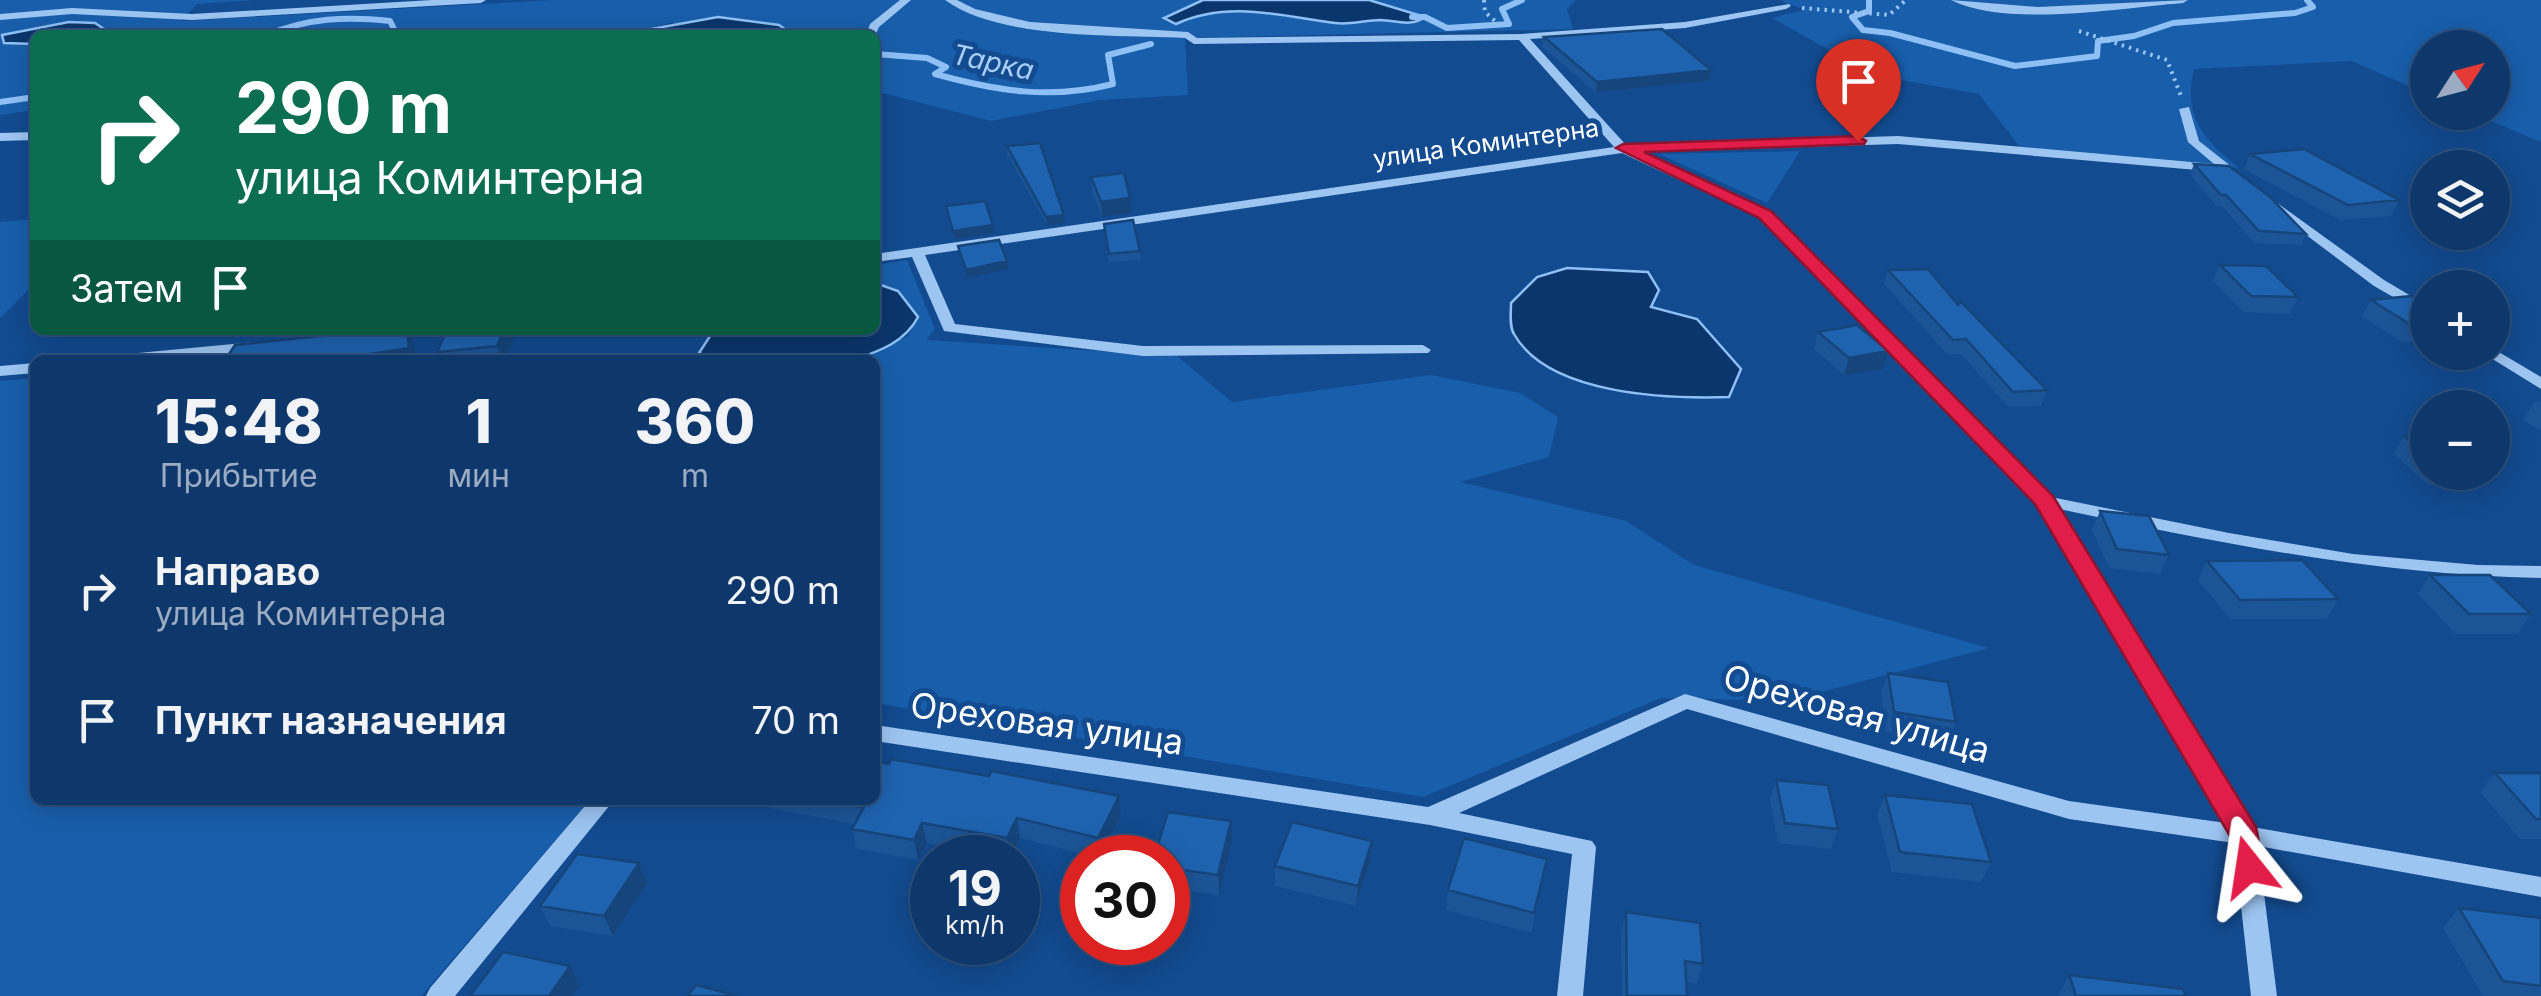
<!DOCTYPE html>
<html lang="ru">
<meta charset="utf-8">
<style>
:root{--surface:#0e386c;--page:#1c4374;--text:#f1f3f6;--muted:#9bacc2;--line:#2e527f}
body{margin:0;font-family:Inter,sans-serif;background:var(--page);color:var(--text);height:100vh;display:flex;flex-direction:column;font-size:38px;white-space:nowrap}
*{box-sizing:border-box;margin:0}
p{font-size:32px;color:var(--muted)}
.icon{flex:none;width:55px;height:55px;fill:none;stroke:currentColor;stroke-width:2;stroke-linecap:round;stroke-linejoin:round}
.map{position:relative;flex:1;overflow:hidden}
.drawer{position:absolute;left:30px;top:355px;width:850px;height:450px;display:flex;flex-direction:column;background:var(--surface);border-radius:15px;box-shadow:0 5px 25px #0003,0 0 0 2px var(--line)}
.drawer>*{flex:none}
.hud{position:absolute;left:30px;top:30px;width:850px;height:305px;border-radius:15px;box-shadow:0 5px 25px #0003,0 0 0 2px var(--line);background:#0b6e4f;color:#fff;overflow:hidden}
.needle{width:65px;rotate:54deg}
.buttons{position:absolute;left:2410px;top:30px;display:grid;gap:20px}
.buttons a{display:grid;place-items:center;width:100px;height:100px;border-radius:50%;background:var(--surface);box-shadow:0 5px 25px #0003,0 0 0 2px var(--line);font-size:50px}
.speed{position:absolute;left:910px;top:835px;display:flex;gap:20px;font-size:50px;font-weight:700;text-align:center}
.speed>*{display:grid;place-content:center;width:130px;height:130px;border-radius:50%;background:var(--surface);box-shadow:0 5px 25px #0003,0 0 0 2px var(--line);line-height:1}
.speed small{font-size:25px;font-weight:400}
.speed .limit{border:15px solid #d22;background:#fff;color:#111}
.pin{position:absolute;display:grid;place-items:center;width:85px;height:85px;color:#fff;margin:-102px -42px;border-radius:50% 50% 50% 0;rotate:-45deg;box-shadow:0 0 10px #0007}
.pin .icon{rotate:45deg}
.me{position:absolute;width:110px;margin:-55px;rotate:345deg;stroke-linejoin:round;filter:drop-shadow(0 0 8px #0008)}
.turn{display:flex;align-items:center;gap:35px;height:210px;padding:0 40px;font-size:45px}
.turn .icon{width:130px;height:130px;stroke-width:2.5}
.turn b{display:block;font-size:70px;line-height:85px}
.then{display:flex;align-items:center;height:95px;padding:0 40px;background:#0003;gap:20px;font-size:38px}
.eta{display:flex;justify-content:space-evenly;align-items:center;height:170px;text-align:center}
.eta b{font-size:60px;font-weight:800;line-height:70px}
ul{padding:0;list-style:none}
li{display:flex;align-items:center;gap:30px;height:130px;padding:0 40px}
li div{flex:1}
li b{display:block;font-size:38px}
li em{font-style:normal}
.map>svg:first-child{display:block}
</style>
<div class="map">
<svg width="2541" height="996" viewBox="0 0 2541 996">
<rect width="100%" height="100%" fill="#124b90"/>
<path fill="#195eab" d="M0 0H254L197 4 181 21 554 0H1203L1164 18 1176 24C1230 0 1283 18 1339 23 1353 25 1365 20 1378 20 1396 20 1407 24 1424 17L1369 0H1326H1576L1567 9 1573 29 1185 38 1188 95 1100 100 991 121 875 91V35H793L791 32 670 23 618 35H103L107 31C65 21 44 23 3 35L4 43 35 44V110L0 115Z
M1785 0H2541V142L2472 113 2492 112V48H2428L2427 94 2352 61 2194 69C2182 116 2204 140 2239 168L2020 147 1979 94 1874 75 1772 18 1804 10 1781 1Z
M1800 151 1767 203 1659 154Z
M35 219 30 288 0 318V222Z
M907 260 935 329 926 340 1177 356 1232 402 1431 375 1520 393 1558 417 1549 457 1460 482 1626 521 1694 565 1989 648 1787 701 1661 698 1423 797 875 703V360H853L908 336 918 317 898 291 875 283V265Z
M35 378V800H590L421 996H0V381Z"/>
<path fill="#0b366c" stroke="#8ec0f6" stroke-width="2.5" d="M1203 0H1369L1425 17C1412 27 1397 21 1381 20 1365 20 1351 25 1335 23 1281 16 1228 0 1176 24L1164 18Z
M718 17 779 25 793 35H618Z
M69 22 95 23 107 31 103 35H35V44L4 43 2 35Z
M1567 268 1648 272 1659 290 1651 307 1697 319 1741 369 1729 397C1667 399 1548 395 1514 334 1509 326 1511 313 1511 303L1537 277Z
M875 283 898 291 918 317C905 342 880 351 853 360H715L699 353 714 330H875Z"/>
<g fill="none" stroke-linecap="round" stroke-linejoin="round">
<path stroke="#8ec0f6" stroke-width="6" d="M1869 0V11L1852 17 1863 30 1890 33 2015 66 2097 56 2098 41 2134 36 2173 23 2295 13 2313 7 2307 0
M1412 17H1425L1447 28 1509 24 1502 9 1522 0
M267 35C308 18 346 16 390 21L397 35
M875 54 927 58 946 67 935 74C997 91 1050 100 1113 84L1108 55 1151 44
M0 102 35 97"/>
<path stroke="#9dc5f2" stroke-width="4" stroke-dasharray="2.5 5" stroke-linecap="butt" d="M1484 0 1485 12 1495 21
M1802 8 1889 15 1906 0
M2079 31 2167 60 2181 96"/>
<path fill="#9dc5f2" fill-rule="evenodd" d="M432 0H486L481 3 192 20 72 14 0 20V14L72 8 192 14Z
M900 0H911L879 27 875 36 866 35 870 24Z
M945 0H957L975 9 1030 22 1188 32 1197 38 1522 34 1685 22 1789 4 1791 6 1786 9 1685 28 1530 39 1626 145 1898 136 2214 164 2188 142 2179 109 2189 107 2199 141 2232 167V173L1898 144 1639 152 1770 212 2051 497 2229 533 2353 554 2478 565 2541 566V578C2377 575 2219 543 2059 509L2252 827 2541 877V897L2258 846 2277 996H2251L2234 843 2069 819 1687 709 1459 813 1592 841 1596 847 1583 996H1557L1572 854 1430 825 875 741V725L1428 807 1685 694 2069 801 2226 823 2038 504 1760 218 1622 153 925 255 955 324 1143 346 1423 345 1431 350 1428 353 1143 356 944 331 912 257 875 262V254L1614 147 1519 40 1194 44 1185 38C1118 35 1000 40 945 0Z
M1951 0 2038 7 2188 0 2183 3C2120 8 2007 28 1951 0Z
M35 132V140L0 141V133Z
M2269 197 2384 280 2428 306V317L2374 286 2265 204 2263 201Z
M254 342 259 344 262 347 259 350 165 360H109L117 355Z
M2492 348 2541 377V389L2486 355 2484 352H2492Z
M35 363V373L0 376V366Z
M590 800H614L455 996H426L430 988Z"/>
</g>
<path fill="#1b5597" d="M1544 37 1711 70 1709 81 1596 92 1542 47Z
M1007 146 1064 215 1065 223 1047 225 1007 154Z
M2250 154 2399 200 2391 216 2340 220 2244 169Z
M2194 164 2306 234 2301 245 2254 243 2222 206H2216L2190 174Z
M1091 177 1131 213 1102 217 1092 192Z
M1105 232 1140 251 1141 260 1109 262Z
M2220 265 2298 297 2290 314 2243 312 2213 281Z
M1888 270 1958 305 2047 390 2041 406 2008 407 1961 354 1948 355 1884 284Z
M2371 300 2428 306V340L2402 342 2362 316Z
M1818 332 1883 369 1844 375 1814 349Z
M516 334 505 360H440L437 352Z
M2541 401V431L2523 420 2534 402Z
M2404 436H2428V472H2492V463L2497 467 2485 485H2428L2394 454Z
M2100 511 2169 555 2160 574 2109 568 2092 530Z
M2207 561 2338 599 2327 619H2230L2198 580Z
M2430 575 2531 614 2518 634H2456L2418 594Z
M1888 673 1956 722 1948 741 1886 732 1881 693Z
M2495 773H2541V839H2520L2480 792Z
M1776 780 1838 829 1831 849 1778 843 1770 799Z
M1885 795 1991 862 1981 882 1892 872 1877 815Z
M767 800H875L1121 816 1100 858 1020 838 1011 858 927 843 918 860 857 849 852 829 854 824 770 808Z
M1232 841 1219 895 1168 888V858Z
M1372 841 1370 861 1356 906 1275 886V866Z
M1547 859 1531 933 1446 910 1448 890Z
M639 863 647 883 613 936 550 926 540 906Z
M2459 908 2541 918V996H2483L2443 928Z
M1626 912 1703 964 1697 984 1686 982 1687 996H1622L1621 932Z
M2069 975 2186 996H2058Z"/>
<path fill="#16457b" d="M1711 70 1709 81 1596 92 1597 82Z
M1130 198 1131 213 1102 217 1101 202Z
M1064 215 1065 223 1047 225 1046 217Z
M993 225 994 233 955 239 953 231Z
M1007 261 1008 269 967 278 966 270Z
M407 330 414 344 416 360H331Z
M504 330H514L516 334 505 360H502L497 346Z
M661 330H690V332L662 336Z
M1888 351 1883 369 1844 375 1849 358Z
M1119 796 1121 816 1100 858 1098 838Z
M1017 818 1020 838 1011 858 1007 838Z
M1231 821 1232 841 1219 895 1218 875Z
M922 823 927 843 918 860 914 840Z
M1372 841 1370 861 1356 906 1358 886Z
M639 863 647 883 613 936 604 916Z
M570 966 580 986 572 996H549Z"/>
<path fill="#1f63b0" stroke="#16457b" stroke-width="2.5" d="M1662 29 1711 70 1597 82 1544 37Z
M1040 143 1064 215 1046 217 1007 146Z
M2304 149 2399 200 2348 205 2250 154Z
M2194 164 2229 166 2269 196 2306 234 2259 231 2226 195H2221Z
M1124 173 1130 198 1101 202 1091 177Z
M985 201 993 225 953 231 946 206Z
M1133 220 1140 251 1109 254 1104 224Z
M999 240 1007 261 966 270 958 246Z
M2220 265 2266 266 2298 297 2251 296Z
M1928 269 1958 305 1961 302 2047 390 2013 392 1966 339 1953 340 1888 270Z
M2411 296 2428 306V324L2411 325 2371 300Z
M1857 325 1888 351 1849 358 1818 332Z
M378 330H407L409 348 331 360H225L235 345Z
M447 330H504L497 346 437 352Z
M2404 436H2428V456Z
M2100 511 2149 516 2169 555 2117 549Z
M2302 560 2338 599 2240 600 2207 561Z
M2430 575H2490L2531 614H2469Z
M1888 673 1948 682 1956 722 1894 712Z
M891 759 989 776 992 771 1119 796 1098 838 1017 818 1007 838 922 823 914 840 852 829 864 807 825 800H875V761L889 764Z
M2495 773H2541V819H2536Z
M1776 780 1828 785 1838 829 1785 823Z
M1885 795 1972 804 1991 862 1900 852Z
M1168 812 1231 821 1218 875 1168 868V858H1154Z
M1292 822 1372 841 1358 886 1275 866Z
M1464 838 1547 859 1534 913 1448 890Z
M577 854 639 863 604 916 540 906Z
M2459 908 2541 918V986L2503 981Z
M1626 912 1700 923 1703 964 1685 961 1687 996H1627Z
M503 952 570 966 549 996H470Z
M2069 975 2183 989 2186 996H2076Z
M696 985 737 996H688Z"/>
<path fill="#e11d48" stroke="#92132f" stroke-width="2.5" d="M1858 136 1866 141 1864 144 1644 152 1771 211 2053 496 2256 827 2264 867 2260 876 2249 880 2238 876 2230 836 2035 504 1759 218 1616 148 1623 144Z"/>
<g text-anchor="middle" dominant-baseline="central" stroke-width="10" stroke-linejoin="round" paint-order="stroke">
<g font-size="25" fill="#fff" stroke="#124b90">
<text transform="translate(1486 143) rotate(-8)">улица Коминтерна</text>
</g>
<g font-size="28" font-style="italic" fill="#a9cff9" stroke="#124b90">
<text transform="translate(993 62) rotate(12)">Тарка</text>
</g>
<g font-size="35" fill="#fff" stroke="#124b90">
<text transform="translate(1857 713) rotate(16)">Ореховая улица</text>
<text transform="translate(1047 723) rotate(8)">Ореховая улица</text>
</g>
</g>
</svg>
<div class="buttons">
<a><svg class="needle" viewBox="-14 -14 28 28"><path d="M0-13l5 13h-10z" fill="#e53935"/><path d="M0 13l5-13h-10z" fill="#9bacc2"/></svg></a>
<a><svg class="icon" aria-label="layers" viewBox="0 0 24 24"><path d="M12 4l9 5-9 5-9-5zM3 14l9 5 9-5"/></svg></a>
<a>+</a>
<a>−</a>
</div>
<div class="speed"><div>19<small>km/h</small></div><div class="limit">30</div></div>
<div class="pin" style="left:1858px;top:141px;background:#d93025"><svg class="icon" aria-label="arrive" viewBox="0 0 24 24"><path d="M6 21V4h12l-3 4 3 4H6"/></svg></div>
<svg class="me" style="left:2249px;top:867px" viewBox="-20 -20 40 40"><path d="M0-17L14 15 0 8-14 15z" fill="#e11d48" stroke="#fff" stroke-width="4"/></svg>
<div class="hud">
<div class="turn"><svg class="icon" aria-label="right" viewBox="0 0 24 24"><path d="M7 20v-9h11M14 6l5 5-5 5"/></svg><div><b>290 m</b>улица Коминтерна</div></div>
<div class="then">Затем<svg class="icon" aria-label="arrive" viewBox="0 0 24 24"><path d="M6 21V4h12l-3 4 3 4H6"/></svg></div>
</div>
<section class="drawer">
<div class="eta">
<div><b>15:48</b><p>Прибытие</p></div>
<div><b>1</b><p>мин</p></div>
<div><b>360</b><p>m</p></div>
</div>
<ul>
<li><svg class="icon" aria-label="right" viewBox="0 0 24 24"><path d="M7 20v-9h11M14 6l5 5-5 5"/></svg><div><b>Направо</b><p>улица Коминтерна</p></div><em>290 m</em></li>
<li><svg class="icon" aria-label="arrive" viewBox="0 0 24 24"><path d="M6 21V4h12l-3 4 3 4H6"/></svg><div><b>Пункт назначения</b></div><em>70 m</em></li>
</ul>
</section>
</div>
